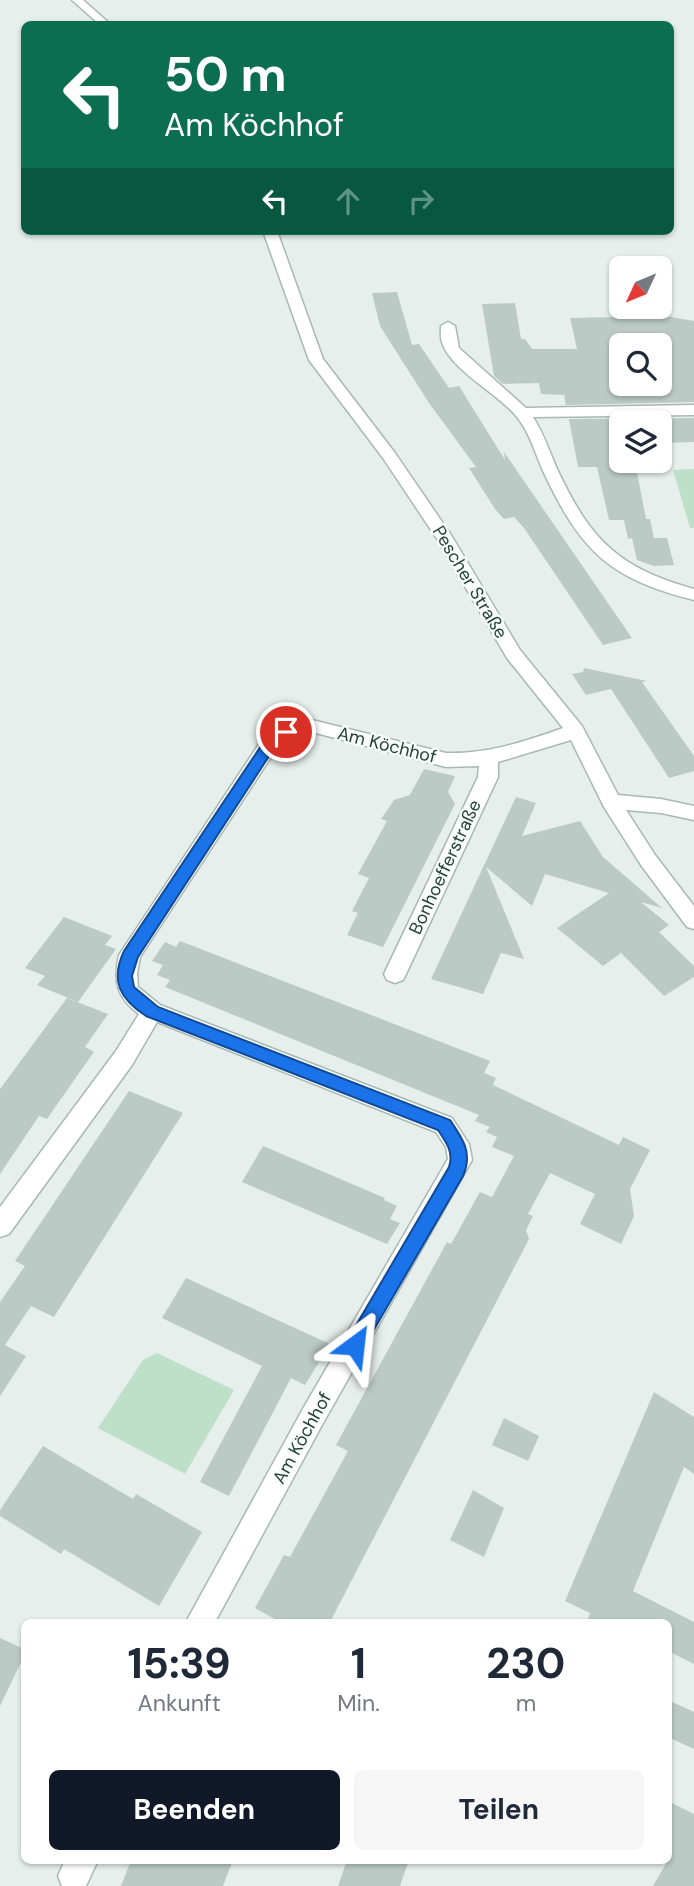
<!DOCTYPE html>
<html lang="de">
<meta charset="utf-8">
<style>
:root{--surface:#fff;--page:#f6f6f7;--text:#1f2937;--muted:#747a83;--accent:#111827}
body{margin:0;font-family:"DM Sans",sans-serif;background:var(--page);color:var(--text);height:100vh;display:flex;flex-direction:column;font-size:26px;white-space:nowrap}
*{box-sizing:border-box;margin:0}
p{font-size:23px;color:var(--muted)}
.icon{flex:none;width:38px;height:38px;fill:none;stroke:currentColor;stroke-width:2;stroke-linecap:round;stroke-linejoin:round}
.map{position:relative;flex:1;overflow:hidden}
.panel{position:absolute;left:21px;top:1619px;width:651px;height:245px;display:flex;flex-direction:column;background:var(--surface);border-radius:10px;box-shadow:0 2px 5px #0004}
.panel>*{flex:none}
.top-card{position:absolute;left:21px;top:21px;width:653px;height:214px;border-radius:10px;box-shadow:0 2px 5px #0004;background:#0b6e4f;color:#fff;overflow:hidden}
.needle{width:46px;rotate:226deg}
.buttons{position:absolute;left:609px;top:256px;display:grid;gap:14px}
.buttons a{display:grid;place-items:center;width:63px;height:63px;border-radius:10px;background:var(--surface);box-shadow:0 2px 5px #0004;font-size:35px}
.pin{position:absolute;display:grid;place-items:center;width:60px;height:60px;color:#fff;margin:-30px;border:4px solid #fff;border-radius:50%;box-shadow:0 2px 7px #0007}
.me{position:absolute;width:77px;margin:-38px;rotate:30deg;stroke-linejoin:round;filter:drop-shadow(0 0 5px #0008)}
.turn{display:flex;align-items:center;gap:24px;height:147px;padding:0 28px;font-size:32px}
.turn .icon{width:91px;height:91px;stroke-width:2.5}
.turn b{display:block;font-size:49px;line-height:60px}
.lanes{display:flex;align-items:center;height:66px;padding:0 28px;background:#0003;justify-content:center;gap:35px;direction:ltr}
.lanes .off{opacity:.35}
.eta{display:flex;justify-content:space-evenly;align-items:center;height:119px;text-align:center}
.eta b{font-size:42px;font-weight:700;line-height:49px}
.cta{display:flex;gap:14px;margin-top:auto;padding:14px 28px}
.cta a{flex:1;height:80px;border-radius:10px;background:var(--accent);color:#fff;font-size:28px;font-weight:700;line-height:80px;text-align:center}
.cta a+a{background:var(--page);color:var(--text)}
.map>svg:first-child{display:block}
</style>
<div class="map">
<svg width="694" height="1886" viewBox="0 0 694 1886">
<rect width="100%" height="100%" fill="#e6efeb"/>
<path fill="#bfe0c8" d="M694 469V528H690L673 470Z
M157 1353 234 1390 185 1474 98 1428 143 1360Z"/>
<path fill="#bbcac4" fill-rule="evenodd" d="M397 292 412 345 419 344 449 388 459 386 505 460 504 452 632 638 603 645 524 528 514 517 504 519 495 509 469 468 476 467 429 403 380 326 372 293Z
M515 303 521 339H525L532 349H577L570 318 666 316 694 321V402L566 405 564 395 541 394 539 383 503 384 494 376 482 304ZM621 345H660V383H621Z
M694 418V442L660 443V422H621V460H645L647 467H636L646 519H650L654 538H667L674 565 654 566 637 560 632 538 628 539 624 520H609L597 467H578L569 419Z
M584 668 647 681 642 682 694 756V771L669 778 611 689 586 695 572 674 583 672Z
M424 769 455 776 448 792 455 804 383 947 347 935 358 913 352 911 369 878 358 874 387 821 381 819 394 800 410 795Z
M516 797 536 803 522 836 580 821 603 857 662 908 641 902 669 925 659 932 694 966V977L664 996 621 953 603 966 557 928 609 893 545 874 532 906 486 867 524 959 501 953 483 994 431 979Z
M64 917 112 936 105 945 116 949 78 1002 37 985 45 976 25 968Z
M180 941 490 1061 484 1073 496 1078 493 1085 619 1145 623 1137 650 1150 630 1189 634 1216 621 1244 580 1224 595 1194 550 1173 528 1214 533 1216 526 1230 529 1239 330 1622H280L255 1608 284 1555 290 1557 348 1451 336 1445 447 1242 451 1244 480 1192 492 1197 514 1156 492 1147 497 1137 486 1132 490 1127 475 1121 479 1115 165 987 170 980 157 975 163 965 152 961 165 942 176 947Z
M67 998 108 1014 85 1047 94 1052 79 1073 47 1119 39 1116 0 1174V1089Z
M129 1091 183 1113 54 1317 31 1306 5 1345 26 1356 0 1396V1302L25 1266 15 1261Z
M263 1146 385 1198 384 1200 397 1206 390 1219 400 1223 387 1244 242 1182Z
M186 1278 330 1344 305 1385 291 1378 229 1496 200 1482 262 1366 162 1318Z
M654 1392 694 1417V1474L684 1467 633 1591 694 1622V1664L668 1651V1622H587L590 1613 565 1601Z
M504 1418 539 1436 528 1461 492 1445Z
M43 1446 133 1499 136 1494 202 1532 159 1606 64 1549 61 1554 0 1516V1510Z
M473 1490 504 1508 484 1557 450 1540Z
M0 1638 24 1649V1656L0 1706Z
M668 1700 694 1712V1749L668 1737Z
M668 1801 694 1814V1886H653L668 1860Z
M131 1860H233L223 1886H121Z
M347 1860H409L400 1886H338Z"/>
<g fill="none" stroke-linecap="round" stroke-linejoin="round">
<defs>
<path id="minor" d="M72 0H83L110 24H99Z
M263 231H277L323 359 395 453 451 535 520 650 582 726 618 795 661 799 694 806V820L661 813 626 810 655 855 694 906V929L687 927 641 865 604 807 571 740 498 762V777L406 974 403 980 395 983 387 980 384 974 478 777 479 766 446 767 312 732 295 736 275 751 140 957 137 974 138 987 160 1005 452 1118 469 1144 472 1160 322 1425 215 1622H186L304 1407 448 1159 446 1147 436 1132 157 1022 132 1065 9 1234 0 1237V1207L116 1051 139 1014C117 998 113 981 119 955L261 741 287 725 312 720 446 753C488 754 524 742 563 728L507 658 437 539 383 458 309 360Z
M448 322 455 326 459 348 526 408 694 405V415L533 417C544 434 550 453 558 471 591 541 619 568 694 589V600C611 579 582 553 545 475 536 457 531 434 517 417 499 394 450 370 442 342 440 337 441 331 441 326Z
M65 1860H98L86 1886H62L58 1876Z"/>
</defs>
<use href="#minor" stroke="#a8b8b2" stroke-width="3"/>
<use href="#minor" fill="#fff" fill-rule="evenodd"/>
</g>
<path fill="#1a73e8" stroke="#114b97" stroke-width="2" d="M286 727 293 732 273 750 138 957 132 976 134 987 158 1007 450 1120C463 1139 473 1153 463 1176L361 1352 355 1354 348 1352 345 1345 348 1339 449 1167C454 1152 446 1142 438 1130L146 1016C120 999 110 981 124 951L263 743Z"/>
<g text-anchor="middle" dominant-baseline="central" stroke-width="5" stroke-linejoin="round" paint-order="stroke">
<g font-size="18" fill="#24423a" stroke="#f7fbf9">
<text transform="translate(470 582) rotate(59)">Pescher Straße</text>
<text transform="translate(387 745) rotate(14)">Am Köchhof</text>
<text transform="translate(445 867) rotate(-65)">Bonhoefferstraße</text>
<text transform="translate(302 1438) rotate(-61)">Am Köchhof</text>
</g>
</g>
</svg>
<div class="buttons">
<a><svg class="needle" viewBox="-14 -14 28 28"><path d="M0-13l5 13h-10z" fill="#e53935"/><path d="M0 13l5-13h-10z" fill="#747a83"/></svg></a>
<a><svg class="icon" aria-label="search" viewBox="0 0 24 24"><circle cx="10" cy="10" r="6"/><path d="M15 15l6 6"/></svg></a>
<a><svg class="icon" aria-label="layers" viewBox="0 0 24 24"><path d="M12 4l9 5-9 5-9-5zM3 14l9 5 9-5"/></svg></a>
</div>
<div class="pin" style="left:286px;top:732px;background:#d93025"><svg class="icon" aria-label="arrive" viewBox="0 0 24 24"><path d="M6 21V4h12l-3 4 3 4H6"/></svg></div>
<svg class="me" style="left:355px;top:1345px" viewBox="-20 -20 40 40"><path d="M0-17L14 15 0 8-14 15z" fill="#1a73e8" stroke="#fff" stroke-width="4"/></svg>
<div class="top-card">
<div class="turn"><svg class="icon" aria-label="left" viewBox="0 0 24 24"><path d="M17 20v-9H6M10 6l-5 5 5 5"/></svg><div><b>50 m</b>Am Köchhof</div></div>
<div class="lanes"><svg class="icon" aria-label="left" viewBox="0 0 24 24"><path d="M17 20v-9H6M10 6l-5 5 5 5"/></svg><svg class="icon off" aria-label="ahead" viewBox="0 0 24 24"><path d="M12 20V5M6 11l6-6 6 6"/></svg><svg class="icon off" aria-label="right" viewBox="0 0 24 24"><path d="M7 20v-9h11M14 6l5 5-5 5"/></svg></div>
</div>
<section class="panel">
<div class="eta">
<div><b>15:39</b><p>Ankunft</p></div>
<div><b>1</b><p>Min.</p></div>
<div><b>230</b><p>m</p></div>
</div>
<div class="cta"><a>Beenden</a><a>Teilen</a></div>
</section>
</div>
